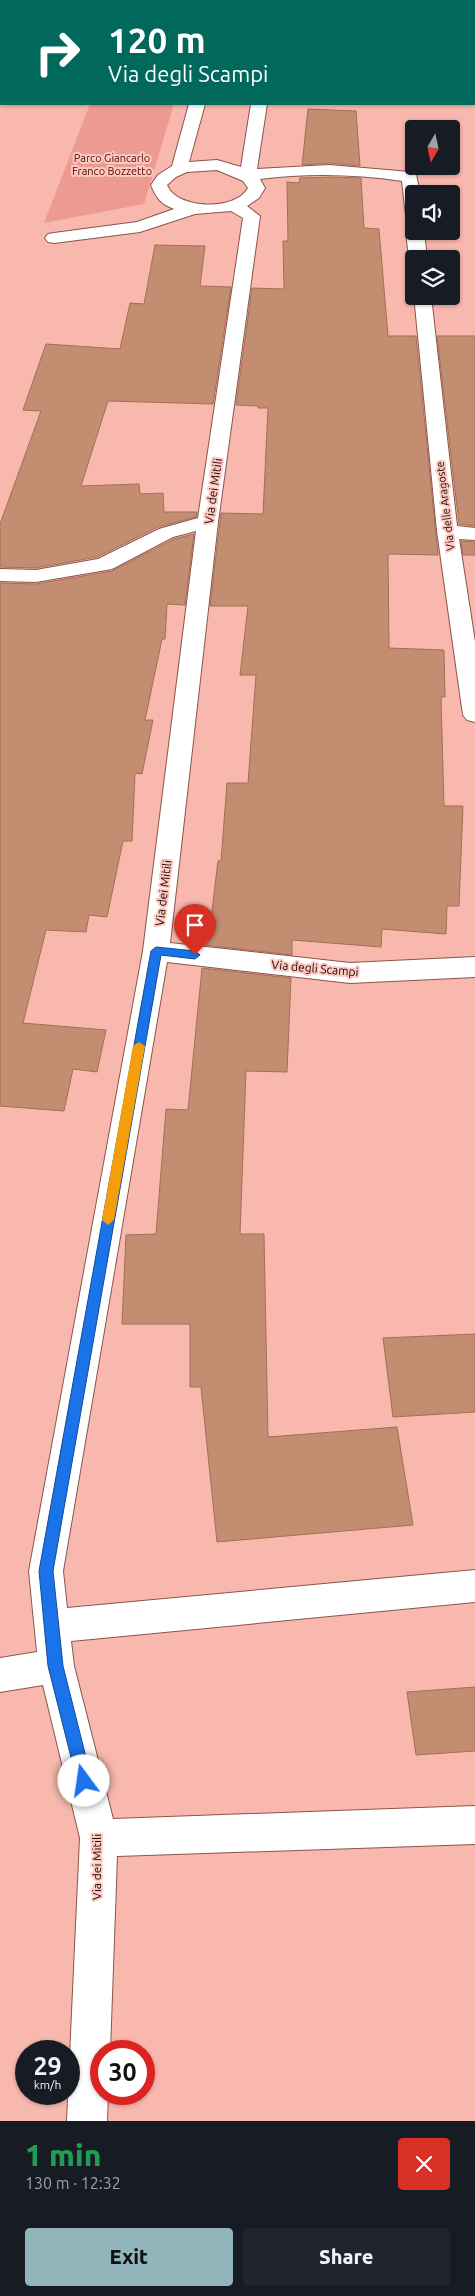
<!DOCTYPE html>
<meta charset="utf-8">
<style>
:root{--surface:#171b24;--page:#20242c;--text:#f1f3f6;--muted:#9ea1a6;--accent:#92b5bb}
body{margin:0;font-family:Ubuntu,sans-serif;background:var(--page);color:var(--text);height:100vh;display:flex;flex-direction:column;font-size:19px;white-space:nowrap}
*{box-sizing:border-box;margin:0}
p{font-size:16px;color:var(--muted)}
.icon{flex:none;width:28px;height:28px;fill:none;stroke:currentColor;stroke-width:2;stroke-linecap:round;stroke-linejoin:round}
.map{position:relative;height:2121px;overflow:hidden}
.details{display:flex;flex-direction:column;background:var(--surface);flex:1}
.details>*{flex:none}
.hud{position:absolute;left:0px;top:0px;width:475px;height:105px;box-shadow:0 1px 4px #0004;background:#00695c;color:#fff;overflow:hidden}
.needle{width:32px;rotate:189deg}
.buttons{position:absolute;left:405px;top:120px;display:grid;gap:10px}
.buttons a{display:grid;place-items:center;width:55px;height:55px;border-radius:5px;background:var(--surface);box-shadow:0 1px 4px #0004;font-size:25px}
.speed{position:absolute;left:15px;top:2040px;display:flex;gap:10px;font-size:25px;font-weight:700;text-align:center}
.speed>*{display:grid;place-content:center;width:65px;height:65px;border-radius:50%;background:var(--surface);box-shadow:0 1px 4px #0004;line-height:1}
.speed small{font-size:12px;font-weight:400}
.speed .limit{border:8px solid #d22;background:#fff;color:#111}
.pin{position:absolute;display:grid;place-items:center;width:42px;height:42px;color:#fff;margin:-51px -21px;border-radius:50% 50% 50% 0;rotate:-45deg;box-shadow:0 0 5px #0007}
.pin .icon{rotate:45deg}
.me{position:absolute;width:55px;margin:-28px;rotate:346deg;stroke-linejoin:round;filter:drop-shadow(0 0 4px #0008)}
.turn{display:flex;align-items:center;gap:18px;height:105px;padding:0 25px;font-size:22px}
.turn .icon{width:65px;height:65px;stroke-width:2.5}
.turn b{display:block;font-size:35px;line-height:42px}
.round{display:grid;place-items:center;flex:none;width:52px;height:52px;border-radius:5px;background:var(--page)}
.overview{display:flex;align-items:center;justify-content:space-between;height:85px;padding:0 25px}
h1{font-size:30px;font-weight:800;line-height:38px;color:#1e9e55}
.cta{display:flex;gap:10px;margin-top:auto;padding:10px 25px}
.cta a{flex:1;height:58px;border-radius:5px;background:var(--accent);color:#111;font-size:20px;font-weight:800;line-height:58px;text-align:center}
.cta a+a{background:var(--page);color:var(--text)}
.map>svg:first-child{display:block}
</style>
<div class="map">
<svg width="475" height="2121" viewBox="0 0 475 2121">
<rect width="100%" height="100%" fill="#f8b8ae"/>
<path fill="#ed9b90" d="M90 104H174L144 204 44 223Z"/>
<path fill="#c38d72" stroke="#a36f54" d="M308 109 356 111 360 166 329 163 302 165Z
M331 177 361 178 364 228 379 229 388 336H416L438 555 388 554 389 648 444 650 445 697H441L444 806H463L459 906H447L446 934 382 929 381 947 292 940V955L204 945 208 943 218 861H221L227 783H248L256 675H240L248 606H210L221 513 263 514 268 408H258V406L236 405 252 288 284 289 283 241H288L287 182 299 183 300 178Z
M155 245 205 246 200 286 231 287 213 404 108 401 81 486 139 484 140 494 163 493 164 512H197L196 517 158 527 97 557 36 568 0 567V524L41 411 23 410 46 344 120 349 130 303 144 304Z
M437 336H475V526L459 524Z
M194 534 185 605 167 604 165 639H162L145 720H153L142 774 135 773 132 841H123L107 917 89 915 86 932 46 930 23 1023 106 1030 97 1072 73 1069 64 1111 0 1106V583L36 584 112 571 174 539Z
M461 541 475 542V555H463Z
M202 968 291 978 287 1072 246 1071 240 1234H264L268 1437 397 1427 413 1525 217 1542 201 1387H190V1324H122L126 1235 156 1234 166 1109 188 1110Z
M475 1334V1412L393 1417 383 1338Z
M475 1687V1751L416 1755 407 1692Z"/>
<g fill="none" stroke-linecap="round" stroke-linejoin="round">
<defs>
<path id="minor" d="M204 0H232L233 1H205Z
M268 0H282V1H268Z
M189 104H205L189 162 217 160 241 167 251 104H267L257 169 329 165 410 172 416 174 420 194H414V221L408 220 406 216 402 181C355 174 307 173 260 179L265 188 259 198 247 206 260 216 218 522 170 943 350 963 475 957V977L350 983 167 962 63 1571 67 1608 475 1570V1602L71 1641 74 1666 113 1819 475 1806V1844L117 1856 110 2051H101V2094H108L107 2121H67L80 1838 43 1685 0 1692V1658L37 1652 29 1571 143 951 196 531 173 537 112 569 36 582 0 581V569L36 570 98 559 159 529 198 518 243 218 231 211 195 214 140 232 54 243 48 242 45 238 48 234 54 233 137 222 174 209C161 204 156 198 151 185L158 175 172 166ZM217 170 243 181 248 188C236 211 177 210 167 185L176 177 187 172Z
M414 226V231H424L427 259H414V263L409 259 406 231Z
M414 295 431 296 457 526 475 528V540L459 539 475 642V722L467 720 463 715 437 531Z"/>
</defs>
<use href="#minor" stroke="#8b544c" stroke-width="2"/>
<use href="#minor" fill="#fff" fill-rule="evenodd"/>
</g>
<path fill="#1a73e8" stroke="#114b97" d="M156 947 195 951 200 955 195 959 161 955 53 1571 63 1666 92 1781 90 1786 84 1788 79 1786 77 1781 48 1666 39 1571 151 951Z"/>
<path fill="#f59e0b" d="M139 1042 145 1046 114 1220 108 1225 102 1220 133 1046Z"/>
<g text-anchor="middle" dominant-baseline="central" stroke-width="4" stroke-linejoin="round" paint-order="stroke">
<g font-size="11" fill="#520805" stroke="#fdc9c1">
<text x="112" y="158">Parco Giancarlo<tspan x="112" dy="13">Franco Bozzetto</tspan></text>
</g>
<g font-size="11" fill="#1b0705" stroke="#fdc9c1">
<text transform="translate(445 506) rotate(-97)">Via delle Aragoste</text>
</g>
<g font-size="12" fill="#1b0705" stroke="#fdc9c1">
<text transform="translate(213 491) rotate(-82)">Via dei Mitili</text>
<text transform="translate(163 893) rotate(-83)">Via dei Mitili</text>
<text transform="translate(315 968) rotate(5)">Via degli Scampi</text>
<text transform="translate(96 1867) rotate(-90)">Via dei Mitili</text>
</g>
</g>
</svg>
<div class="buttons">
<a><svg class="needle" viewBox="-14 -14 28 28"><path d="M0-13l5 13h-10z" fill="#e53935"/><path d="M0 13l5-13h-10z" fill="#9ea1a6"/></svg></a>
<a><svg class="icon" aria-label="sound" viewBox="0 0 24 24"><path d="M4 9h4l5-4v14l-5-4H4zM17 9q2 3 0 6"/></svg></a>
<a><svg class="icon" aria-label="layers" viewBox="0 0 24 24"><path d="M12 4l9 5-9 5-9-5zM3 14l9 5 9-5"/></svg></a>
</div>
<div class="speed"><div>29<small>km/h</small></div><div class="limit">30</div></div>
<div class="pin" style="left:195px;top:955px;background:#d93025"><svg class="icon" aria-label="arrive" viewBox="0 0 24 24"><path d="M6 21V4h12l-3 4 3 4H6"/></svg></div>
<svg class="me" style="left:84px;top:1781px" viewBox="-20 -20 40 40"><circle r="19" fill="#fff"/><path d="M0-13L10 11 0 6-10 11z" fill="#1a73e8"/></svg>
<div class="hud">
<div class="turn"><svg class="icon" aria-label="right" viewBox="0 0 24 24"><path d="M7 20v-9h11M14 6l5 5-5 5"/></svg><div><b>120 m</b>Via degli Scampi</div></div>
</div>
</div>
<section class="details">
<div class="overview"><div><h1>1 min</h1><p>130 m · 12:32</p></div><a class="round" style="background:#d93025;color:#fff"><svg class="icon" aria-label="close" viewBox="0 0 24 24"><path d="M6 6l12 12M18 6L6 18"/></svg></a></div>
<div class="cta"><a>Exit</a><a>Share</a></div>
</section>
